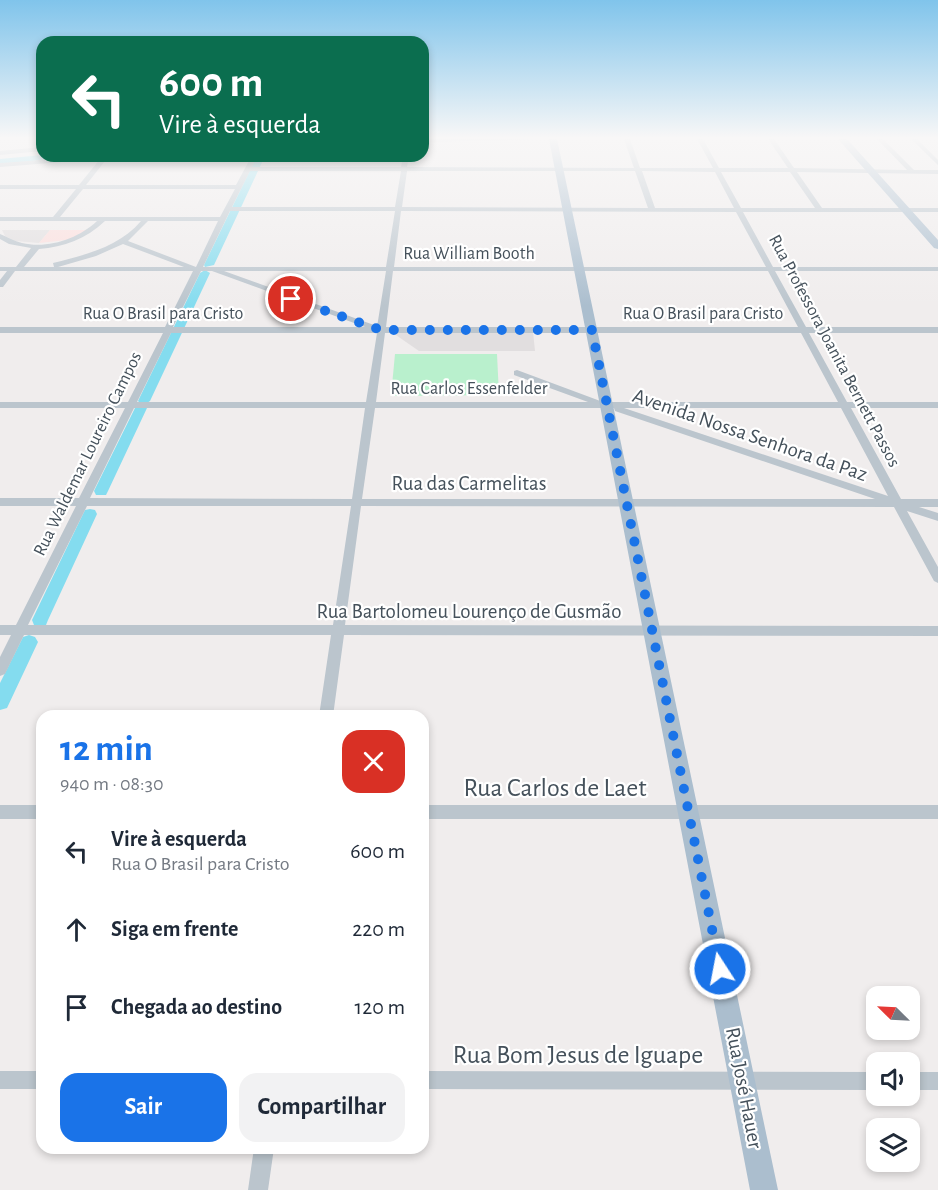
<!DOCTYPE html>
<html lang="pt">
<meta charset="utf-8">
<style>
:root{--surface:#fff;--page:#f2f2f3;--text:#1f2937;--muted:#747a83;--accent:#1a73e8}
body{margin:0;font-family:"Alegreya Sans",sans-serif;background:var(--page);color:var(--text);height:100vh;display:flex;flex-direction:column;font-size:22px;white-space:nowrap}
*{box-sizing:border-box;margin:0}
p{font-size:20px;color:var(--muted)}
.icon{flex:none;width:33px;height:33px;fill:none;stroke:currentColor;stroke-width:2;stroke-linecap:round;stroke-linejoin:round}
.map{position:relative;flex:1;overflow:hidden}
.details{position:absolute;left:36px;top:710px;width:393px;height:444px;display:flex;flex-direction:column;background:var(--surface);border-radius:18px;box-shadow:0 3px 9px #0003}
.details>*{flex:none}
.hud{position:absolute;left:36px;top:36px;width:393px;height:126px;border-radius:18px;box-shadow:0 3px 9px #0003;background:#0b6e4f;color:#fff;overflow:hidden}
.needle{width:39px;rotate:294deg}
.fabs{position:absolute;left:866px;top:986px;display:grid;gap:12px}
.fabs a{display:grid;place-items:center;width:54px;height:54px;border-radius:12px;background:var(--surface);box-shadow:0 3px 9px #0003;font-size:30px}
.pin{position:absolute;display:grid;place-items:center;width:51px;height:51px;color:#fff;margin:-26px;border:3px solid #fff;border-radius:50%;box-shadow:0 2px 6px #0007}
.me{position:absolute;width:66px;margin:-33px;rotate:349deg;stroke-linejoin:round;filter:drop-shadow(0 0 4px #0008)}
.turn{display:flex;align-items:center;gap:21px;height:126px;padding:0 24px;font-size:27px}
.turn .icon{width:78px;height:78px;stroke-width:2.5}
.turn b{display:block;font-size:42px;line-height:51px}
.round{display:grid;place-items:center;flex:none;width:63px;height:63px;border-radius:18px;background:var(--page)}
.headline{display:flex;align-items:center;justify-content:space-between;height:102px;padding:0 24px}
h1{font-size:36px;font-weight:700;line-height:45px;color:var(--accent)}
.cta{display:flex;gap:12px;margin-top:auto;padding:12px 24px}
.cta a{flex:1;height:69px;border-radius:18px;background:var(--accent);color:#fff;font-size:24px;font-weight:700;line-height:69px;text-align:center}
.cta a+a{background:var(--page);color:var(--text)}
ul{padding:0;list-style:none}
li{display:flex;align-items:center;gap:18px;height:78px;padding:0 24px}
li div{flex:1}
li b{display:block;font-size:22px}
li em{font-style:normal}
.map>svg:first-child{display:block}
</style>
<div class="map">
<svg width="938" height="1190" viewBox="0 0 938 1190">
<rect width="100%" height="100%" fill="#f0eded"/>
<path fill="#e1dedf" d="M2 230H50L39 243 15 241 5 236Z
M533 332 535 351H419L393 333Z"/>
<path fill="#fcdddc" d="M50 230H90L67 240 39 243Z"/>
<path fill="#b9f0cd" d="M395 354H497L499 395 391 396Z"/>
<g fill="none" stroke-linecap="round" stroke-linejoin="round">
<path fill="#84dcef" fill-rule="evenodd" d="M42 155 60 156 56 158 0 165V159Z
M257 156H265L214 265 205 267 204 265Z
M205 270 210 273 150 401 144 405 147 408 108 491 106 495H96L94 491 135 408 141 404 138 401 200 273Z
M90 509 95 510 97 514 48 620 46 625 40 627 34 625 32 620 83 514 85 510Z
M29 635 35 637 38 642 7 708 0 710V683L23 637Z"/>
<path fill="#bbc5cd" fill-rule="evenodd" d="M423 139H556L423 142Z
M624 139H630L640 168H713L697 139H703L719 168H788L768 139H774L794 168 907 170 877 139H883L914 170H938V174L797 172 822 208H938V212H743L773 267H938V271H775L806 327H938V333H809L847 402H938V408H851L901 499H938V507H919L938 513V521L907 511 938 567V583L934 581 894 507 361 506 345 625 938 626V636L344 635 333 716H319L331 635H24L5 674 0 676V657L11 635H0V625H16L76 506H0V498H79L125 408H0V402H128L163 333H0V327H165L193 271H15L3 287H0V280L7 271H0V267H16L31 248 9 244 0 239V234C8 237 14 241 22 243 48 249 78 239 97 221H0V217H53L76 189H0V185H79L100 159 0 167V163L98 156H257L252 167H401L403 156H409L407 167 634 168ZM250 159 236 185H86L105 161ZM250 171H401L395 207H232ZM407 171H635L648 208 402 207ZM642 171 715 172 734 208H655ZM721 172H790L815 208H741ZM83 189H235L220 217H60ZM230 211H395L386 267H203ZM401 211 736 212 766 267H394ZM105 221H141C119 247 85 255 53 263L54 267H24L39 249C64 247 86 239 105 221ZM148 221H218L196 267 128 241ZM123 244 184 267H58L96 256ZM201 271H212L365 327H173ZM224 271H386L377 327 374 325ZM393 271H768L798 327H386ZM171 333H377L366 402H137ZM385 333H801L838 402H603L517 370 514 371V375L588 402H376ZM134 408H365L352 499 90 498ZM375 408H614L615 411 875 499H362ZM624 408H841L888 496ZM87 506H351L333 625H28Z
M911 139H917L938 160V165Z
M42 147V151L0 155V151Z
M0 805H42V819H0Z
M423 805H938V819H423Z
M0 1071H42V1089H0Z
M423 1071 876 1072V1090L423 1089Z
M909 1072H938V1090H909Z
M254 1148H274L268 1190H248Z"/>
<path fill="#abbece" fill-rule="evenodd" d="M549 139H557L778 1190H750Z
M838 139H847L938 240V249L934 248Z"/>
</g>
<linearGradient id="sky" x2="0" y2="1"><stop stop-color="#80c4eb"/><stop offset="0.45" stop-color="#f8f7f7"/><stop offset="1" stop-color="#f8f7f7" stop-opacity="0"/></linearGradient>
<rect width="938" height="306" fill="url(#sky)"/>
<g fill="none" stroke-linecap="round" stroke-linejoin="round">
<path stroke="#1a73e8" stroke-width="10" stroke-dasharray="0 18" d="M291 299 381 330H592L720 969"/>
</g>
<g text-anchor="middle" dominant-baseline="central" stroke-width="4.5" stroke-linejoin="round" paint-order="stroke">
<g font-size="18" fill="#45515b" stroke="#fff">
<text x="469" y="254">Rua William Booth</text>
<text x="163" y="314">Rua O Brasil para Cristo</text>
<text x="703" y="314">Rua O Brasil para Cristo</text>
<text transform="translate(834 351) rotate(62)">Rua Professora Joanita Bernett Passos</text>
<text x="469" y="389">Rua Carlos Essenfelder</text>
<text transform="translate(88 454) rotate(-64)">Rua Waldemar Loureiro Campos</text>
</g>
<g font-size="21" fill="#45515b" stroke="#fff">
<text transform="translate(750 435) rotate(19)">Avenida Nossa Senhora da Paz</text>
<text x="469" y="483">Rua das Carmelitas</text>
<text x="469" y="611">Rua Bartolomeu Lourenço de Gusmão</text>
<text transform="translate(744 1088) rotate(79)">Rua José Hauer</text>
</g>
<g font-size="26" fill="#45515b" stroke="#fff">
<text x="555" y="788">Rua Carlos de Laet</text>
<text x="578" y="1055">Rua Bom Jesus de Iguape</text>
</g>
</g>
</svg>
<div class="fabs">
<a><svg class="needle" viewBox="-14 -14 28 28"><path d="M0-13l5 13h-10z" fill="#e53935"/><path d="M0 13l5-13h-10z" fill="#747a83"/></svg></a>
<a><svg class="icon" aria-label="sound" viewBox="0 0 24 24"><path d="M4 9h4l5-4v14l-5-4H4zM17 9q2 3 0 6"/></svg></a>
<a><svg class="icon" aria-label="layers" viewBox="0 0 24 24"><path d="M12 4l9 5-9 5-9-5zM3 14l9 5 9-5"/></svg></a>
</div>
<div class="pin" style="left:291px;top:299px;background:#d93025"><svg class="icon" aria-label="arrive" viewBox="0 0 24 24"><path d="M6 21V4h12l-3 4 3 4H6"/></svg></div>
<svg class="me" style="left:720px;top:969px" viewBox="-20 -20 40 40"><circle r="17" fill="#1a73e8" stroke="#fff" stroke-width="3"/><path d="M0-11L8 9 0 5-8 9z" fill="#fff"/></svg>
<div class="hud">
<div class="turn"><svg class="icon" aria-label="left" viewBox="0 0 24 24"><path d="M17 20v-9H6M10 6l-5 5 5 5"/></svg><div><b>600 m</b>Vire à esquerda</div></div>
</div>
<section class="details">
<div class="headline"><div><h1>12 min</h1><p>940 m · 08:30</p></div><a class="round" style="background:#d93025;color:#fff"><svg class="icon" aria-label="close" viewBox="0 0 24 24"><path d="M6 6l12 12M18 6L6 18"/></svg></a></div>
<ul>
<li><svg class="icon" aria-label="left" viewBox="0 0 24 24"><path d="M17 20v-9H6M10 6l-5 5 5 5"/></svg><div><b>Vire à esquerda</b><p>Rua O Brasil para Cristo</p></div><em>600 m</em></li>
<li><svg class="icon" aria-label="ahead" viewBox="0 0 24 24"><path d="M12 20V5M6 11l6-6 6 6"/></svg><div><b>Siga em frente</b></div><em>220 m</em></li>
<li><svg class="icon" aria-label="arrive" viewBox="0 0 24 24"><path d="M6 21V4h12l-3 4 3 4H6"/></svg><div><b>Chegada ao destino</b></div><em>120 m</em></li>
</ul>
<div class="cta"><a>Sair</a><a>Compartilhar</a></div>
</section>
</div>
